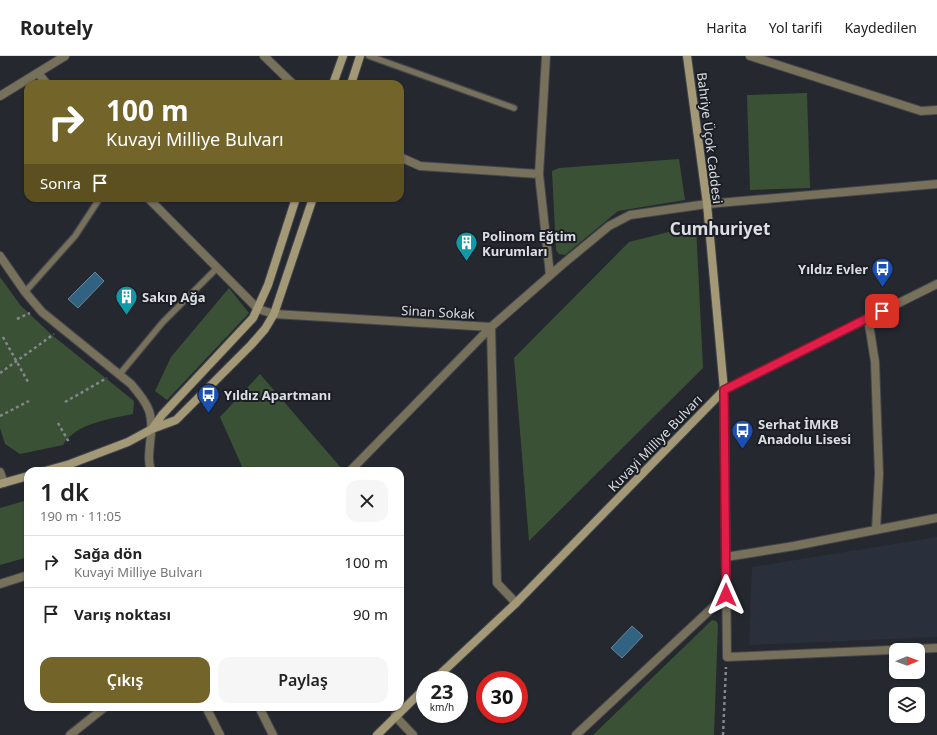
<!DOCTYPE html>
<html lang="tr">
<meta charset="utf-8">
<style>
:root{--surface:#fff;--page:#f6f6f6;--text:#222;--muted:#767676;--line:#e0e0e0;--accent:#73642a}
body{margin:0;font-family:"Noto Sans",sans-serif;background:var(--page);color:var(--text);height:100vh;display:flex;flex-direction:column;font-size:15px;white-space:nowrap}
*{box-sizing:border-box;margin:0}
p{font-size:13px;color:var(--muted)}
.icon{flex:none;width:22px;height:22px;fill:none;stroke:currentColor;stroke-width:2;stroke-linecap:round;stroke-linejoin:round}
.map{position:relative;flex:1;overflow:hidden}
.details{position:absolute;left:24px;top:411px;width:380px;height:244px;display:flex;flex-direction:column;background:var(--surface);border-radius:12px;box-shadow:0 1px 3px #0004}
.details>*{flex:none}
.hud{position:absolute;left:24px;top:24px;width:380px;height:122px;border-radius:12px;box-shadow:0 1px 3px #0004;background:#73642a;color:#fff;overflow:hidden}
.needle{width:26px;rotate:89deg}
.buttons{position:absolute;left:889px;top:587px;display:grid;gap:8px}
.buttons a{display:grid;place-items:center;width:36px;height:36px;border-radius:8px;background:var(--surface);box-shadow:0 1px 3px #0004;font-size:20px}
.speed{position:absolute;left:416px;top:615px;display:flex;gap:8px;font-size:20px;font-weight:700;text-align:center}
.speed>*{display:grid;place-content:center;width:52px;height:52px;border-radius:50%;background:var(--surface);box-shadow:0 1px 3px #0004;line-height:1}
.speed small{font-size:10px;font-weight:400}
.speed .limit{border:6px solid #d22;background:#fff;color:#111}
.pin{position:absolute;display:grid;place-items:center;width:34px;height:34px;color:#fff;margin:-17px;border-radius:8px;box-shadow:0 2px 6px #0006}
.me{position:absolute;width:44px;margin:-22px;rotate:0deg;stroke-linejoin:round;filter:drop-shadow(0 0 3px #0008)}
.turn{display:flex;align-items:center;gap:14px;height:84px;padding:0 16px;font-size:18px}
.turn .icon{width:52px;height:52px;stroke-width:2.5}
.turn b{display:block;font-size:28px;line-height:34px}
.then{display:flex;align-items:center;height:38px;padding:0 16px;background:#0003;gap:8px;font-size:15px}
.round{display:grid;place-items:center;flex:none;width:42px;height:42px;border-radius:12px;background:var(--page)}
.headline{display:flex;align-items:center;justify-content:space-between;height:68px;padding:0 16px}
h1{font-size:24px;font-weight:600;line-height:30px}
.primary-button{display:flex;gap:8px;margin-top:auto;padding:8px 16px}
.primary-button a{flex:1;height:46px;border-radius:12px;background:var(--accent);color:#fff;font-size:16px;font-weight:600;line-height:46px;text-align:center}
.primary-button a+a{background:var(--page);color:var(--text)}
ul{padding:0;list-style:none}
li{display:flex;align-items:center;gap:12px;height:52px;padding:0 16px;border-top:1px solid var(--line)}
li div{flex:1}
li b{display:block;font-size:15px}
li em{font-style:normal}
header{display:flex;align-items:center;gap:24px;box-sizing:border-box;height:56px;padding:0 20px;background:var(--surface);border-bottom:1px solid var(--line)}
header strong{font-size:19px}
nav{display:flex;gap:22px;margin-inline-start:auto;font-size:14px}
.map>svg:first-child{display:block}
</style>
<header>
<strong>Routely</strong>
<nav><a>Harita</a><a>Yol tarifi</a><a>Kaydedilen</a></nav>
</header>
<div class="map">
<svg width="937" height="679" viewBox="0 0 937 679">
<rect width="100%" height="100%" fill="#25282f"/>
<path fill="#2a2f3c" d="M937 481V581L749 589 752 511Z"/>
<path fill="#3a5136" d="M807 37 810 132 750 134 747 39Z
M679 103 685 144 618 155 565 199 559 198 556 194 552 115 559 112Z
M696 169 703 312 529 485 514 302 629 186Z
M0 221 21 250 52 279 134 345 133 358C110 363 76 367 63 389L20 398 5 388 0 372Z
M229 232 249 257 167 344 155 335 171 301Z
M260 318 342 413 340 415H244L220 361Z
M28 444V501L0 509V452Z
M712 564 716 565 718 568 714 679H593Z"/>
<path fill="#316282" stroke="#64879f" d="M95 216 104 225 78 252 68 243Z
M632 570 643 580 622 602 611 592Z"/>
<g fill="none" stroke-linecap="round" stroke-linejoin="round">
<defs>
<path id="service" d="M369 0 514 52
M25 236 75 180 100 142
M119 319 163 266 217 212"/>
<path id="minor" d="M264 0 293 28
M546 0 539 118 550 219
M750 0 921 55 937 54
M38 17 47 28
M0 40 65 0
M400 101 420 110 539 118
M148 142 258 253 274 258 491 271 497 527 516 547
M0 200 25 236 42 256 131 328C150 350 154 358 150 388 149 398 148 405 151 415
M868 262 875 306 879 418 876 474
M724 334 727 601 937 592
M350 415 491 271 563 208 609 170 630 159 707 148 937 128
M0 416 4 427
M726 501 794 490 937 462
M0 528 28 519
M206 651 220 679
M259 651 273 679
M395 660 413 679
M70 679 105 651
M576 679 726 539"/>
<path id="tertiary" d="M724 334 937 228"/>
<path id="secondary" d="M333 28 343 0
M351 28 360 0
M152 373 162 359 253 262 268 229 296 142
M45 415 70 408 128 386 152 373 176 364 251 289 265 273 274 258 313 142
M0 428 28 420
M434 624 516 547 724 334 707 148 687 0
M377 679 425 632"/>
</defs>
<use href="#service" stroke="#42454c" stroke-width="8"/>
<use href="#minor" stroke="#42454c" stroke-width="10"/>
<use href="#tertiary" stroke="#42454c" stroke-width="10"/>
<use href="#secondary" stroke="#42454c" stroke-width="10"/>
<path stroke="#84868c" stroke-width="2.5" stroke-dasharray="3 3" stroke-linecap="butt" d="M17 263 30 257
M3 281 28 326
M0 317 54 278
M65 346 107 322
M0 360 29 345
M58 367 70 388
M723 679 726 611"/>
<use href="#service" stroke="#77705a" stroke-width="5.5"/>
<use href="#minor" stroke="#77705a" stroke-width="8"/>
<use href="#tertiary" stroke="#77705a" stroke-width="8"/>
<use href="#secondary" stroke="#a49976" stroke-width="8"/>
</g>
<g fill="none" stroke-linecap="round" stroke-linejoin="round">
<defs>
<path id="route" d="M726 539 724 334 882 255"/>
</defs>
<use href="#route" stroke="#92132f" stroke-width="10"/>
<use href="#route" stroke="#e11d48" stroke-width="7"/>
</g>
<defs>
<symbol id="building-pin" viewBox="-11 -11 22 30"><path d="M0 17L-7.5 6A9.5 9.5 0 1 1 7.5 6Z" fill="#0f9aa8" stroke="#1b1e25"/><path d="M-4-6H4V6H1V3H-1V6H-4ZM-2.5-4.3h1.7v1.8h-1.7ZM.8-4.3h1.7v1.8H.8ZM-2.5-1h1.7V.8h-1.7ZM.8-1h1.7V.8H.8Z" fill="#fff"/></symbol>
<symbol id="bus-pin" viewBox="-11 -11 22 30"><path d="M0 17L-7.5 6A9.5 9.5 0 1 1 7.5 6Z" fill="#1a4fb4" stroke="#1b1e25"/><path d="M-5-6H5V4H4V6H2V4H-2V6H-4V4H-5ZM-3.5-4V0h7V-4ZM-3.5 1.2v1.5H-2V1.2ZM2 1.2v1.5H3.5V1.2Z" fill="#fff"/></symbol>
</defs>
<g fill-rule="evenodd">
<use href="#building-pin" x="454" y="174" width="25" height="34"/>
<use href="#bus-pin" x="870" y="200" width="25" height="34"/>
<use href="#building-pin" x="114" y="228" width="25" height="34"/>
<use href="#bus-pin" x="196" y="326" width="25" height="34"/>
<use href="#bus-pin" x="730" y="362" width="25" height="34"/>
</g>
<g text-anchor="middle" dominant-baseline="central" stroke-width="4" stroke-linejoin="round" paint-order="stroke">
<g font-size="13" fill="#dcdee2" stroke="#1b1e25">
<text transform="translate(710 82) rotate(83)">Bahriye Üçok Caddesi</text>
<text transform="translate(438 256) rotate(3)">Sinan Sokak</text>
<text transform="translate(655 387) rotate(-46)">Kuvayi Milliye Bulvarı</text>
</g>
<g font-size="13" font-weight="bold" fill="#dcdee2" stroke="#1b1e25" text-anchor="start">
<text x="482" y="180">Polinom Eğtim<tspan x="482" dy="15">Kurumları</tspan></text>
<text x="868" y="213" text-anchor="end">Yıldız Evler</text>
<text x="142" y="241">Sakıp Ağa</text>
<text x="224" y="339">Yıldız Apartmanı</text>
<text x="758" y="368">Serhat İMKB<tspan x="758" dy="15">Anadolu Lisesi</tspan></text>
</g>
<g font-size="17" font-weight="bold" fill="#dcdee2" stroke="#1b1e25">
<text x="720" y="172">Cumhuriyet</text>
</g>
</g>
</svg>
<div class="buttons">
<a><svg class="needle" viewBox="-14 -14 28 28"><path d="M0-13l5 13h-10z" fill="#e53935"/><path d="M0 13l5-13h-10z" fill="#767676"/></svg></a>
<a><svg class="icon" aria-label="layers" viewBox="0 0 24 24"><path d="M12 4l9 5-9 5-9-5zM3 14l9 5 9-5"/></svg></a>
</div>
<div class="speed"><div>23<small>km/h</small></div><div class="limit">30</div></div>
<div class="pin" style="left:882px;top:255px;background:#d93025"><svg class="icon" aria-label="arrive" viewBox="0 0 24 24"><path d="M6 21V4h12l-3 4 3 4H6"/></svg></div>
<svg class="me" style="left:726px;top:539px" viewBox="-20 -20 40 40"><path d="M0-17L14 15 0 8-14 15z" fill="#e11d48" stroke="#fff" stroke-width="4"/></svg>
<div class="hud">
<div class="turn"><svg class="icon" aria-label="right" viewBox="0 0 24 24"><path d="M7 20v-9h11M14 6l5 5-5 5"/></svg><div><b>100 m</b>Kuvayi Milliye Bulvarı</div></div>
<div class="then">Sonra<svg class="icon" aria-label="arrive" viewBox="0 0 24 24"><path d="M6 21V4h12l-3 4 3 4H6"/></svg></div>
</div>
<section class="details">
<div class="headline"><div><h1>1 dk</h1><p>190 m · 11:05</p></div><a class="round"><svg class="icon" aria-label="close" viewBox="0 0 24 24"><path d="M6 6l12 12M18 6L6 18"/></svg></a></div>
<ul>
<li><svg class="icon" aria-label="right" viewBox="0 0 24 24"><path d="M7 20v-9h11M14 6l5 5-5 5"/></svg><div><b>Sağa dön</b><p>Kuvayi Milliye Bulvarı</p></div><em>100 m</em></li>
<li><svg class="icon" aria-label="arrive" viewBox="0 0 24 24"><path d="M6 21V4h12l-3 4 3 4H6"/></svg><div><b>Varış noktası</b></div><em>90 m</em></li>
</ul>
<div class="primary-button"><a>Çıkış</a><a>Paylaş</a></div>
</section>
</div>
